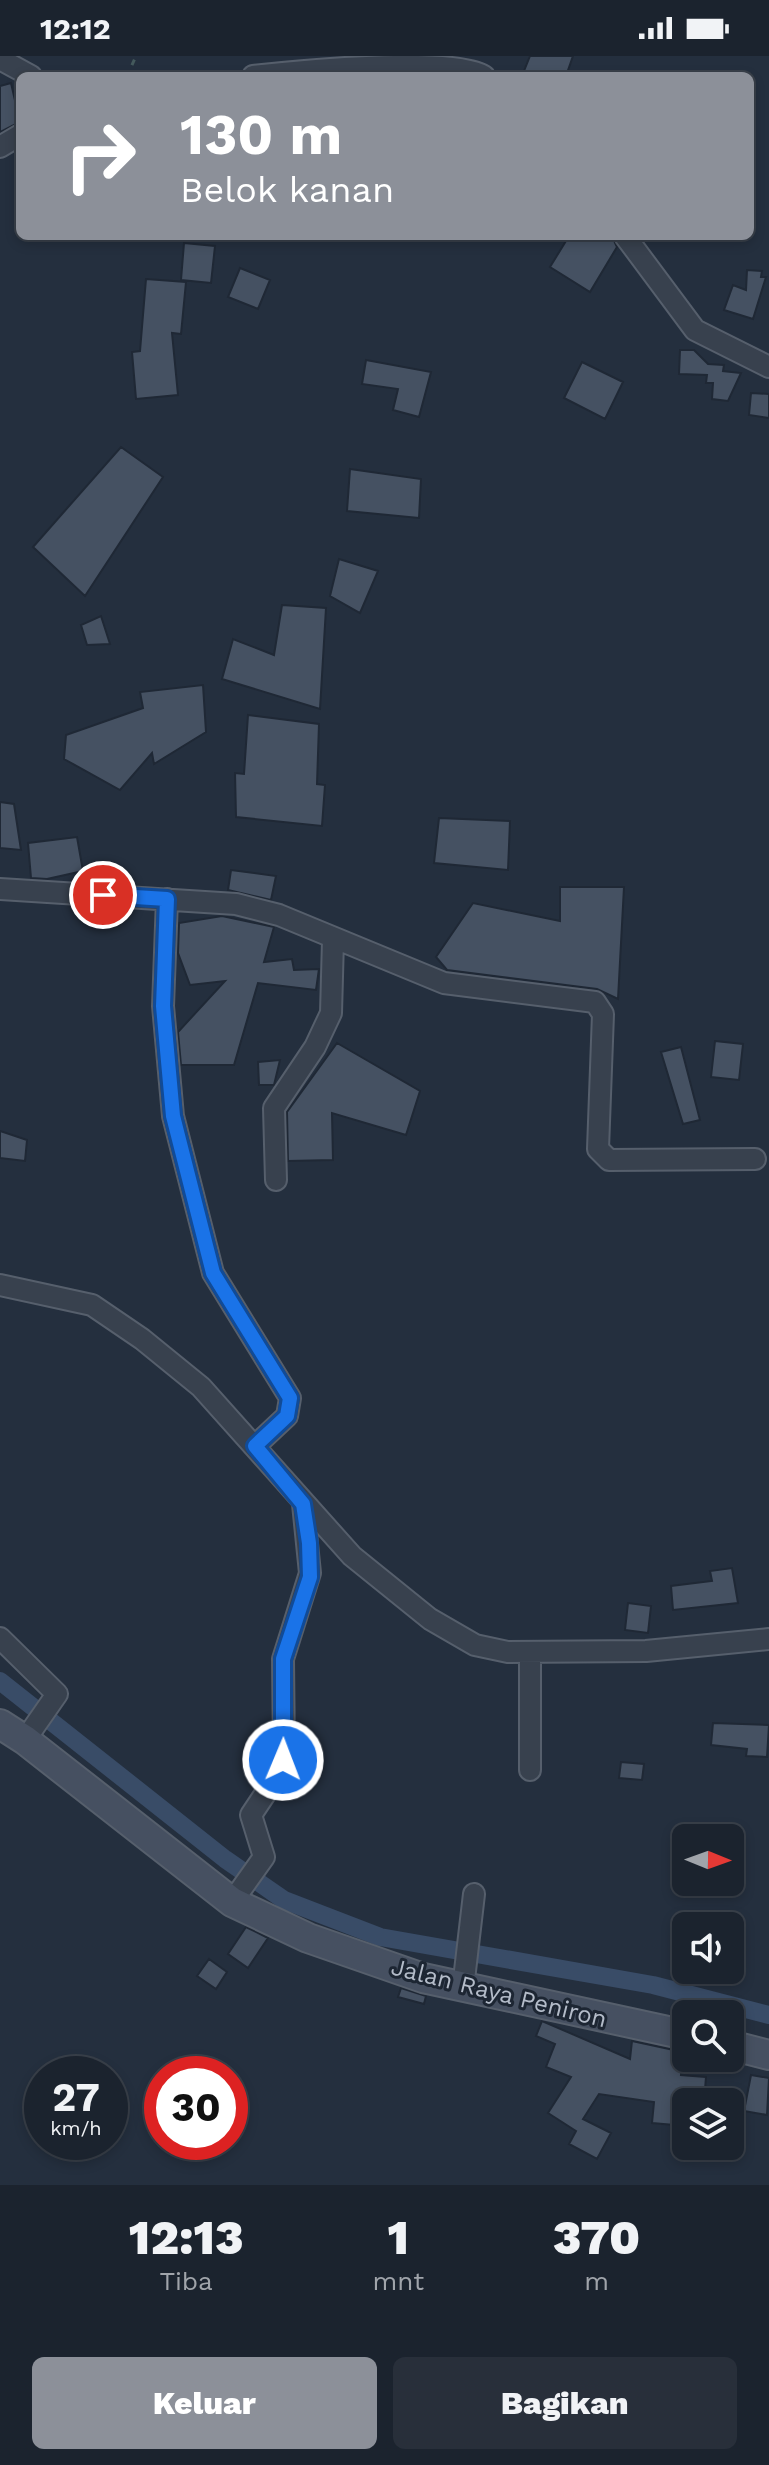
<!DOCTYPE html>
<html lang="id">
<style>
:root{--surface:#1b232e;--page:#282f3a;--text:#f1f3f6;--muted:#a0a4aa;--line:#39404a;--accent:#8c9099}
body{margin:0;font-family:"Work Sans",sans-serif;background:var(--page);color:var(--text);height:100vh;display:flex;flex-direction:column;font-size:30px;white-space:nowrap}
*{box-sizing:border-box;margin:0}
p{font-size:26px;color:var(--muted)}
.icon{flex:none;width:44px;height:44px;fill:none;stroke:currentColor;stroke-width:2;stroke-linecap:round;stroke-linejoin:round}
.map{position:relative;height:2129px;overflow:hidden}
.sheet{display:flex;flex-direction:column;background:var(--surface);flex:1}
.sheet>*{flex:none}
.top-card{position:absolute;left:16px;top:16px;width:738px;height:168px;border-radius:12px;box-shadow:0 4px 12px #0003,0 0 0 2px var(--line);background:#8c9099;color:#fff;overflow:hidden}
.needle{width:52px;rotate:91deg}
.controls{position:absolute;left:672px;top:1768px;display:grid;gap:16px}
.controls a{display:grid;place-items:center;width:72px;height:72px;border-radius:12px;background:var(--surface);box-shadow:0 4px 12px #0003,0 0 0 2px var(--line);font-size:40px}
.speed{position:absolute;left:24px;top:2000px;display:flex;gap:16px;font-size:40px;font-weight:700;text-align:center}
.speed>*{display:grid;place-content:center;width:104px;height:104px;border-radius:50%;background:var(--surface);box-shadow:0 4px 12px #0003,0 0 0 2px var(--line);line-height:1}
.speed small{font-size:20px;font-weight:400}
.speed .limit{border:12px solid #d22;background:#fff;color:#111}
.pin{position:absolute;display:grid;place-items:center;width:68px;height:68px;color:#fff;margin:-34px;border:4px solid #fff;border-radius:50%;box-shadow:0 2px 8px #0007}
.me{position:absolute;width:88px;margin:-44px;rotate:1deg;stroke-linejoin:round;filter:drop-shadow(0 0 6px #0008)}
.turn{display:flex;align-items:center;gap:28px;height:168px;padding:0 32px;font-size:36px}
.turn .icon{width:104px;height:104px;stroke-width:2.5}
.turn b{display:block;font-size:56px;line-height:68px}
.eta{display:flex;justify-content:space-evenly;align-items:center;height:136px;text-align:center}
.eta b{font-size:48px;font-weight:800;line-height:56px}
.cta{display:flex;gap:16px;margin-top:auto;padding:16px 32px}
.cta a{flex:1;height:92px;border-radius:12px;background:var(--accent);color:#fff;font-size:32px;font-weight:800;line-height:92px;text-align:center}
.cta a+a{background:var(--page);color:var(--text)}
.status{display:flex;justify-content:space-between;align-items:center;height:56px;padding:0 40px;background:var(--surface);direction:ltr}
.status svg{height:22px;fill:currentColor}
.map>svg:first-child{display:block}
</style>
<div class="status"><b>12:12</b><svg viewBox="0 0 49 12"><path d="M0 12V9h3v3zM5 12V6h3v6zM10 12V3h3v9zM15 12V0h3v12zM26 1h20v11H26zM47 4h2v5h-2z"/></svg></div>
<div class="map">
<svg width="769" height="2129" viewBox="0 0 769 2129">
<rect width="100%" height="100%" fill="#242f3e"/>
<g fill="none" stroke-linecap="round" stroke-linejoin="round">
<path stroke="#394c67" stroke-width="18" d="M0 1625 225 1803 284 1844 380 1881 653 1929 769 1959"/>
</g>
<path fill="#455162" stroke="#1f2835" stroke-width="2" d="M530 0H573L566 20H522Z
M11 27 20 66 0 76V30Z
M569 180H612L617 191 590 236 550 211Z
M184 187 215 190 211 227 181 224Z
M240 212 270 224 258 253 228 241Z
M747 214 762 215 761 221H766L753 263 724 254 733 229 746 234Z
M146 223 186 226 181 278 172 277 178 339 136 343 132 296 140 295Z
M680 294H694L708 308 724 309 723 315 741 317 728 345 712 343 713 327H706L707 319 679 318Z
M366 304 431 316 419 361 393 354 398 333 362 328Z
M582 306 623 326 605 363 564 342Z
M751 337 769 338V362L749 359Z
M121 391 163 421 85 540 33 491Z
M350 413 421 423 419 462 347 455Z
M339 503 378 515 360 557 330 540Z
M282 549 326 552 320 653 222 623 233 583 274 599Z
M101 560 110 588 87 589 81 569Z
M203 629 206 676 154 708 152 697 120 734 64 703 66 679 143 652 140 636Z
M248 659 319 668 317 728 325 729 322 770 236 761 235 717 244 718Z
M0 746 14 748 21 794 0 792Z
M439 762 510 765 508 814 434 807Z
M77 781 83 815 47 823 31 822 28 787Z
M231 814 276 820 271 844 228 834Z
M560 831H624L618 943 597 933 447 914 436 901 473 847 560 865Z
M222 860 274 871 264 906 292 903 294 914 319 913 316 934 258 927 234 1009H181L178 976 225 925 190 929 178 897 179 867Z
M715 985 743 988 739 1024 711 1021Z
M337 987 420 1035 406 1079 332 1057 333 1104 288 1105 287 1056Z
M681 991 700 1064 683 1068 661 996Z
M280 1004 274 1029H259L258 1006Z
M0 1075 27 1084 25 1105 0 1102Z
M732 1512 738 1547 673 1554 671 1530 712 1525 710 1515Z
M628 1547 651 1550 648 1577 625 1574Z
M713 1667 769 1669 767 1701 746 1700 747 1693 711 1689Z
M621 1706 644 1708 642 1724 619 1722Z
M246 1871 268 1882 248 1912 228 1898Z
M209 1903 227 1916 216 1933 197 1920Z
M401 1932 426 1940 424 1948 398 1941Z
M542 1965 630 2003 632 1985 683 1996 681 2019 706 2021 704 2046H686V2070L652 2067 654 2046 599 2038 583 2063 611 2077 597 2103 569 2088 576 2075 548 2057 571 2021 546 2011 555 1988 536 1980Z
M751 2019 769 2022 767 2059 744 2055Z"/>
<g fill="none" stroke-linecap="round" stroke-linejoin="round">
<defs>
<path id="minor" d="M0 3 31 20
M253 20C298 15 450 0 484 20
M0 91 20 79
M625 180 695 274 769 311
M0 833 236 848 279 859 444 927 595 946 603 958 598 1093 609 1104 755 1103
M167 843 163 950 173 1060 213 1217 290 1342 287 1360 255 1390
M276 1124 274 1052 315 991 331 957 333 884
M0 1229 92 1249 142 1283 201 1331 352 1500 430 1563 475 1589 508 1596 646 1595 769 1583
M0 1582 57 1638 25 1684
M530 1597V1714
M232 1846 264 1801 251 1759 273 1726 284 1698 283 1603 310 1517 303 1448
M463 1932 474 1838"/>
<path id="secondary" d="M0 1668 25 1684 232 1846 308 1882 423 1922 686 1979
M730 1989 769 1999"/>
</defs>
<use href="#minor" stroke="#565f6c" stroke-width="24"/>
<use href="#secondary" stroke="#565f6c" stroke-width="32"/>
<path stroke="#44595c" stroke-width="3" stroke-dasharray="6 6" stroke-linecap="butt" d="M127 20 136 0"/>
<use href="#minor" stroke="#38414e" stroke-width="20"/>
<use href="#secondary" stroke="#465061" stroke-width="28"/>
</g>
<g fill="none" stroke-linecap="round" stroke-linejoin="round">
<defs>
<path id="route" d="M103 839 167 843 163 950 173 1060 213 1217 290 1342 287 1360 255 1390 303 1448 309 1487 310 1521 283 1603V1704"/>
</defs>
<use href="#route" stroke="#114b97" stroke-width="20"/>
<use href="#route" stroke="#1a73e8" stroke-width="14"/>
</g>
<g text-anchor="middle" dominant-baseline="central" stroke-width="6" stroke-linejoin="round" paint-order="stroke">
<g font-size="24" fill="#b4bcc9" stroke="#1d2633">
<text transform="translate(499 1937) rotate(14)">Jalan Raya Peniron</text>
</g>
</g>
</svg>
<div class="controls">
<a><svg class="needle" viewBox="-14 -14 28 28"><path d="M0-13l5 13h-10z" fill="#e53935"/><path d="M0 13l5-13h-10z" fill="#a0a4aa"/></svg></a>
<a><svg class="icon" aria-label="sound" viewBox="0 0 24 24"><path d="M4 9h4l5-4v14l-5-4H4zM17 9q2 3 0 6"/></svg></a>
<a><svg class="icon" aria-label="search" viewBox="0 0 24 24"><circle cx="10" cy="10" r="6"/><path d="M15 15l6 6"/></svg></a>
<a><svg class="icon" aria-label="layers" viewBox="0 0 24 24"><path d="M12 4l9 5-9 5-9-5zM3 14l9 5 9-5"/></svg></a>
</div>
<div class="speed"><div>27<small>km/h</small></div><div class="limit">30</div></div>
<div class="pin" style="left:103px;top:839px;background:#d93025"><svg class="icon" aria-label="arrive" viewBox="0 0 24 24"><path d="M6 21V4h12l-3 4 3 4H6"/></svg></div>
<svg class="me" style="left:283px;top:1704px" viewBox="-20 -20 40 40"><circle r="17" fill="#1a73e8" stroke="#fff" stroke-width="3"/><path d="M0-11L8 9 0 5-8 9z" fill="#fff"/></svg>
<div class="top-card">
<div class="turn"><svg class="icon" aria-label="right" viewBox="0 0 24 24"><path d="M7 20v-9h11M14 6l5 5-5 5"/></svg><div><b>130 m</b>Belok kanan</div></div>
</div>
</div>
<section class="sheet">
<div class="eta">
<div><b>12:13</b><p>Tiba</p></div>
<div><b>1</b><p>mnt</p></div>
<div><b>370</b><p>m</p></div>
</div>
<div class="cta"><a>Keluar</a><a>Bagikan</a></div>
</section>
